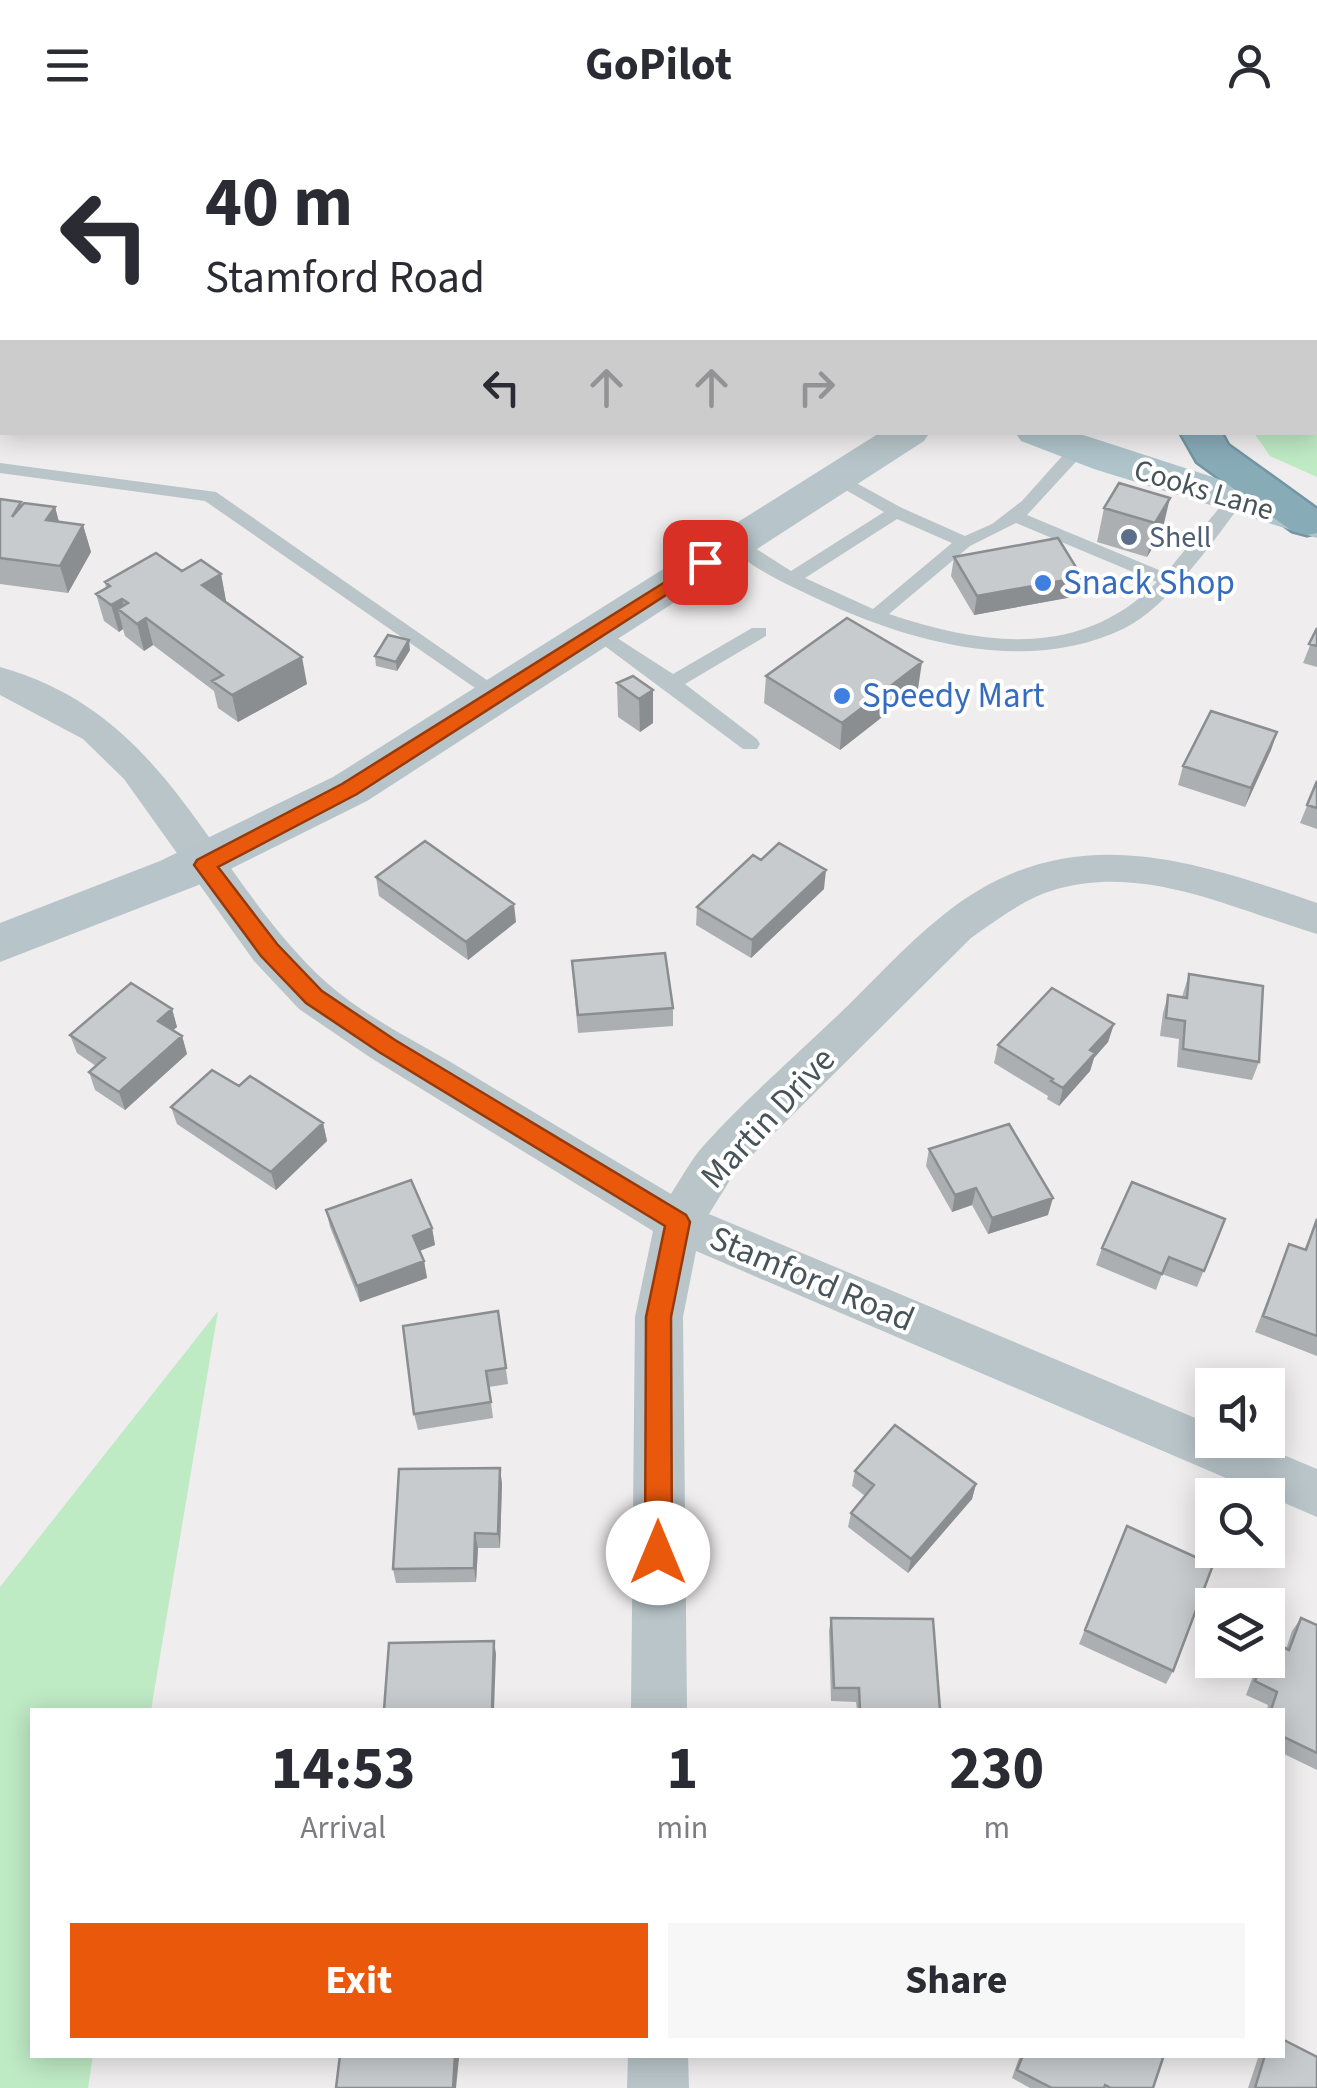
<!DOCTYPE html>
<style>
:root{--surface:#fff;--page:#f7f7f7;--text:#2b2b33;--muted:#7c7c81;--accent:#ea580c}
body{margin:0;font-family:"Source Sans 3",sans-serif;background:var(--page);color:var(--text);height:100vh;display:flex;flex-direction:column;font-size:38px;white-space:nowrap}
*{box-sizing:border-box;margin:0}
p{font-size:32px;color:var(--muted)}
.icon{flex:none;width:55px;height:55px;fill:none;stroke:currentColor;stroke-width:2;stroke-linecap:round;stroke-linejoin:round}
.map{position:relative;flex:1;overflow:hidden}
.details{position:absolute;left:30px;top:1578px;width:1255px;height:350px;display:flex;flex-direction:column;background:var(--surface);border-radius:0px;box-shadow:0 5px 25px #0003}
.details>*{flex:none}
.guide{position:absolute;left:0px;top:0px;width:1318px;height:305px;box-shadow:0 5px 25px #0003;background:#fff;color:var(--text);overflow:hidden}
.tools{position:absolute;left:1195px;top:1238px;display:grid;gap:20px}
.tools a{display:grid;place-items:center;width:90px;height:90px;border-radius:0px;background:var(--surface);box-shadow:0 5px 25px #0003;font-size:50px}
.pin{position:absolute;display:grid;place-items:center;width:85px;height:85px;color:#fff;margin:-42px;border-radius:20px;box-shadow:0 5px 15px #0006}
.me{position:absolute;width:110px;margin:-55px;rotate:0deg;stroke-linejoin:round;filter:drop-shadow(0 0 8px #0008)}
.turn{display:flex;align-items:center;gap:35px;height:210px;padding:0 40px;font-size:45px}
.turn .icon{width:130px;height:130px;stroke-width:2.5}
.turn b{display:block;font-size:70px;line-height:85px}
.lanes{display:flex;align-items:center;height:95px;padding:0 40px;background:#0003;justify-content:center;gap:50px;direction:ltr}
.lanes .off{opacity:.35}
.eta{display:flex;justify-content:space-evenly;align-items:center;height:170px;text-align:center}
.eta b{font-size:60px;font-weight:700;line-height:70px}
.cta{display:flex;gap:20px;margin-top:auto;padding:20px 40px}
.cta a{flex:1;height:115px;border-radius:0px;background:var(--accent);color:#fff;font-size:40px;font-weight:700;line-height:115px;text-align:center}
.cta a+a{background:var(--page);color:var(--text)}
header{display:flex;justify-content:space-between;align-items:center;height:130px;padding:0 40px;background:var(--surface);font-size:45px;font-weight:700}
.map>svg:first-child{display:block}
</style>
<header><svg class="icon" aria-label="menu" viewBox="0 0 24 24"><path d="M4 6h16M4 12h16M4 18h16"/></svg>GoPilot<svg class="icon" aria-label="person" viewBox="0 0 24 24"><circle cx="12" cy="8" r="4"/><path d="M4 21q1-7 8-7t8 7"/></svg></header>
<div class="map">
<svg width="1317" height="1958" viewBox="0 0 1317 1958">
<rect width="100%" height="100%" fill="#efeded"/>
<path fill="#beeac4" d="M920 0H1317V85L1315 2Z
M1315 212H1317V347L1270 326 1254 303 1315 302Z
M218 1181 151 1580H32V1925H93L88 1958H0V1457Z"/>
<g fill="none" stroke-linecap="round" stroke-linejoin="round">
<defs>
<path id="highway" d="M799 0H833L834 2H800Z
M1315 127H1317V149H1315Z
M1317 165V189L1315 190V166Z
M0 174 2 175V198H0Z
M1180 302H1221L1228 315 1317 379V403L1307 405 1292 401 1197 332Z"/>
</defs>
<use href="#highway" stroke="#7396a4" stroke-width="5"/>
<path fill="#b9c5c9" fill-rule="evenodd" d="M1078 314 1084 315V323L1027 385 1166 443 1229 366H1241L1244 370C1215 409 1168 477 1125 498 1023 548 899 509 803 462 778 450 745 434 726 413L729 409H741L791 441 884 382 832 352 829 348 838 343 902 378 965 406 992 394 1022 371 1072 315ZM897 389 952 413 873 479 805 448ZM1016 393 1157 452C1082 529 983 516 889 484L970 416Z
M0 333 216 362 507 564 498 570 491 569 205 371 0 343Z
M597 495 673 544 752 498H766V506L685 554 757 609 760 614 757 619H743L590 505V497Z"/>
<path fill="#b9c5c9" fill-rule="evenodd" d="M0 537C173 585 208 745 327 853 362 884 409 908 449 931 523 976 597 1020 671 1064 682 1047 692 1028 705 1014 746 969 793 928 837 886 872 853 905 815 942 786 1064 687 1184 727 1317 773V804C1233 779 1146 734 1057 759 1025 768 998 789 971 808L735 1042 709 1084 1212 1295V1310H1248L1317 1339V1387L696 1121 683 1187 687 1580H631L635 1187 653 1101 371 928 299 879 254 831 124 649 83 609 0 565Z
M628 1925H688L689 1958H627Z"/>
<path fill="#b7c5ca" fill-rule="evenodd" d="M881 302H930L924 311 367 671 196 756 0 832V793L160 731 333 647Z"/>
<path fill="#aec3ca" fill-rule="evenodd" d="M695 0H729V2H695Z
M740 0H774V2H740Z
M1015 302H1074L1317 381V408L1094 339 1021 311Z"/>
<use href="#highway" fill="#88abb8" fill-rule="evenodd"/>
</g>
<path fill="#abafb1" d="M1119 353 1162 402 1147 427 1097 412 1104 378Z
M0 369 22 375 55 377 59 392 83 395 91 422 68 463 0 454Z
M954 427 1078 466 974 485 951 446Z
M182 441 221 444 226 471H225L307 554 238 592 218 578 214 561 153 515 144 521 125 506 123 499 119 502 104 491 96 464 106 458 105 452Z
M1317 498V537L1303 533Z
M410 520 397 541 376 536 375 526Z
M766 546 918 559 840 620 764 573Z
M617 553 653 560V593L640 602 618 587Z
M1277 602 1271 620 1245 677 1178 655 1183 636Z
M1317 651V699L1300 693Z
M376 747 516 792 468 830 379 766Z
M824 759 751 828 696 795 697 777Z
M1189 844 1259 932 1252 950 1177 937 1179 909 1160 906 1163 883 1168 865 1182 867Z
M573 849 673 878V896L578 903Z
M172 879 177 897 173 900 182 906 187 924 125 980 95 960 89 942 96 936 77 923 70 905Z
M1114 894 1108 912 1094 928 1090 941 1059 976 1047 969 1048 966 994 933 998 915Z
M239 956 323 993 327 1011 276 1060 177 994 171 977Z
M929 1019 1048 1085 988 1104 972 1075 952 1082 926 1036Z
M326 1080 432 1098 435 1115 420 1121 424 1131 427 1148 360 1172 330 1097Z
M1225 1089 1197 1157 1162 1144 1156 1160 1096 1135 1102 1118Z
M1317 1089V1226L1255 1202 1289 1114 1304 1120Z
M498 1181 508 1254 489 1257 493 1288 418 1300 414 1284Z
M855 1341 976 1354 972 1369 908 1443 848 1397 851 1383 865 1366 852 1356Z
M502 1353 500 1418H478L476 1452 396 1453 393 1439Z
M1127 1396 1173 1541 1166 1554 1079 1514Z
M831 1488 940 1580H857L856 1572 831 1571 829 1501Z
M1301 1488 1317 1495V1640L1282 1623V1580H1267L1268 1575 1246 1565 1259 1530H1268V1515L1270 1511 1286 1519 1292 1501Z
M1020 1925H1164L1153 1958H1030L1012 1948Z
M1259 1925H1282L1317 1958H1248Z"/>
<path fill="#8b8e90" d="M1170 368 1162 402 1147 427 1155 393Z
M55 377 62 404 46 390Z
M83 395 91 422 68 463 60 436Z
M221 444 226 471 208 482 202 455Z
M1082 447 1078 466 974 485 977 466Z
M122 469 127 486 118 479 123 499 119 502 111 475Z
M146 488 153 515 144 521 137 494Z
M409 510 410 520 397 541 396 532Z
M302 527 307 554 238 592 232 565Z
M922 532 918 559 840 620 842 593Z
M653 560V593L640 602 639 569Z
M1277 602 1271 620 1245 677 1251 658Z
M826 740 824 759 751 828 752 810Z
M514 774 516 792 468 830 466 812Z
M172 879 177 897 163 909 158 891Z
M1114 894 1108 912 1094 928 1090 941 1059 976 1063 958 1090 920Z
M182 906 187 924 125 980 119 962Z
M323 993 327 1011 276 1060 271 1042Z
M976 1058 972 1075 952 1082 955 1065Z
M1053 1068 1048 1085 988 1104 992 1088Z
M432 1098 435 1115 416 1122 413 1106Z
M424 1131 427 1148 360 1172 357 1156Z
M500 1338 502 1353 500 1418 498 1404Z
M976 1354 972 1369 908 1443 911 1429Z
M475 1403 478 1418 476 1452 474 1438Z
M494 1511 496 1524 494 1580H492Z
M455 1925H457L459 1928 456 1958H453Z"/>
<path fill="#c7cbce" stroke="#8b8e90" stroke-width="2.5" d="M1119 353 1170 368 1155 393 1104 378Z
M0 369 21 372 12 387 24 373 55 377 46 390 83 395 60 436 0 428Z
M1058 408 1082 447 977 466 954 427Z
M156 423 182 441 201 430 221 444 202 455 302 527 232 565 212 551 223 545 146 488 137 494 118 479 128 473 122 469 111 475 96 464 110 456 105 452Z
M847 488 922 532 842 593 766 546Z
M1317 498V516L1309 514Z
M388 505 409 510 396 532 375 526Z
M633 546 653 560 639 569 617 553Z
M1211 581 1277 602 1251 658 1183 636Z
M1317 651V678L1307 675Z
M425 711 514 774 466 812 376 747Z
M779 713 826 740 752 810 697 777 753 725 761 730Z
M665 823 673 878 578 885 572 831Z
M1189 844 1263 856 1259 932 1183 919 1185 891 1166 888 1168 865 1187 868Z
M131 853 172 879 158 891 182 906 119 962 89 942 105 928 70 905Z
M1052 858 1114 894 1090 920 1095 923 1063 958 1051 951 1053 949 998 915Z
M212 940 239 956 250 946 323 993 271 1042 171 977Z
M1009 994 1053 1068 992 1088 976 1058 955 1065 929 1019Z
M411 1050 432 1098 413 1106 424 1131 357 1156 326 1080Z
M1132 1052 1225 1089 1204 1141 1169 1127 1162 1144 1102 1118Z
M1317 1089V1206L1263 1186 1289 1114 1306 1120Z
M498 1181 506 1238 486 1241 491 1272 414 1284 403 1196Z
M895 1295 976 1354 911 1429 851 1383 874 1355 855 1341Z
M500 1338 498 1404 475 1403 474 1438 393 1439 399 1339Z
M1127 1396 1213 1435 1173 1541 1085 1500Z
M831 1488 933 1489 940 1580H860L859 1558H834Z
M1301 1488 1317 1495V1623L1282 1606V1580H1271L1277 1562 1255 1551 1263 1530H1268V1517L1270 1511 1289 1520Z
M494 1511 492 1580H384L389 1513Z
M1282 1909 1317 1927V1958H1255L1265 1925H1282Z
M340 1925H455L453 1958H336Z
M1023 1925H1164L1153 1958H1111L1105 1955 1104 1958H1052L1017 1940Z"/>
<path fill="#ea580c" stroke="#983908" stroke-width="2.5" d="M705 427 711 428V436L357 664 218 737 277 814 322 861 395 910 686 1085 690 1092 671 1187 672 1423 668 1431 658 1435 649 1431 645 1423 646 1187 665 1096 379 922 306 873 261 826 194 735 197 730 342 654Z"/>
<circle fill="#5c6f8a" stroke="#fff" stroke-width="4" cx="1129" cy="407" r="10"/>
<g fill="#3f7fe0" stroke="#fff" stroke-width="4">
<circle cx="1043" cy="453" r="10"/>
<circle cx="842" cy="566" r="10"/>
</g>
<g text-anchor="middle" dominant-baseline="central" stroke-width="8" stroke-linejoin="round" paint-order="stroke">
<g font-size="30" fill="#475459" stroke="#fff">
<text transform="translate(1204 360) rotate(17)">Cooks Lane</text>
</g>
<g font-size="30" fill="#4e5e75" stroke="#fff" text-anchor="start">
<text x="1149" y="407">Shell</text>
</g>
<g font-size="35" fill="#366cbe" stroke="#fff" text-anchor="start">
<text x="1063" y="453">Snack Shop</text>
<text x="862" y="566">Speedy Mart</text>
</g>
<g font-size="35" fill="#475459" stroke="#fff">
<text transform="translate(768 988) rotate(-47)">Martin Drive</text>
<text transform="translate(812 1149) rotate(23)">Stamford Road</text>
</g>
</g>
</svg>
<div class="tools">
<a><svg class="icon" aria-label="sound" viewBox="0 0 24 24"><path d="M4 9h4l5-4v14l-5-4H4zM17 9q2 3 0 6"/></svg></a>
<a><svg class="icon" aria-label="search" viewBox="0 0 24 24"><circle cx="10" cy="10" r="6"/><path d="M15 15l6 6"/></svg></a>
<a><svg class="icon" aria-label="layers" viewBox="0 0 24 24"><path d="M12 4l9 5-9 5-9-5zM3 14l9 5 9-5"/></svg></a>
</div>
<div class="pin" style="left:705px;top:432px;background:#d93025"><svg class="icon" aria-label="arrive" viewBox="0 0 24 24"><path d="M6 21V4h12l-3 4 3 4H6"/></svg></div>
<svg class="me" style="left:658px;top:1423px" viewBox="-20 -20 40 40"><circle r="19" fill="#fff"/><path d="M0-13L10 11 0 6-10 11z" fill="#ea580c"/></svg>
<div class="guide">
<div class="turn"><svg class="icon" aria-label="left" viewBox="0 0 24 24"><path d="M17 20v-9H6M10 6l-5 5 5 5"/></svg><div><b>40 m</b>Stamford Road</div></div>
<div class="lanes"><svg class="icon" aria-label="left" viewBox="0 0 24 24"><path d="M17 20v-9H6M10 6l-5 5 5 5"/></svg><svg class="icon off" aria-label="ahead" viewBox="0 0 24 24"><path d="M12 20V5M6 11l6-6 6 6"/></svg><svg class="icon off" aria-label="ahead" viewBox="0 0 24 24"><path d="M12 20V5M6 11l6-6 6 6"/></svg><svg class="icon off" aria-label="right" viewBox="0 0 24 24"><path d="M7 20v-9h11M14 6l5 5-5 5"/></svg></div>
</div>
<section class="details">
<div class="eta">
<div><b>14:53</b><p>Arrival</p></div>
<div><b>1</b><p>min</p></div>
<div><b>230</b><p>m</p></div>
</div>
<div class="cta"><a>Exit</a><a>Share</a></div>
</section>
</div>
